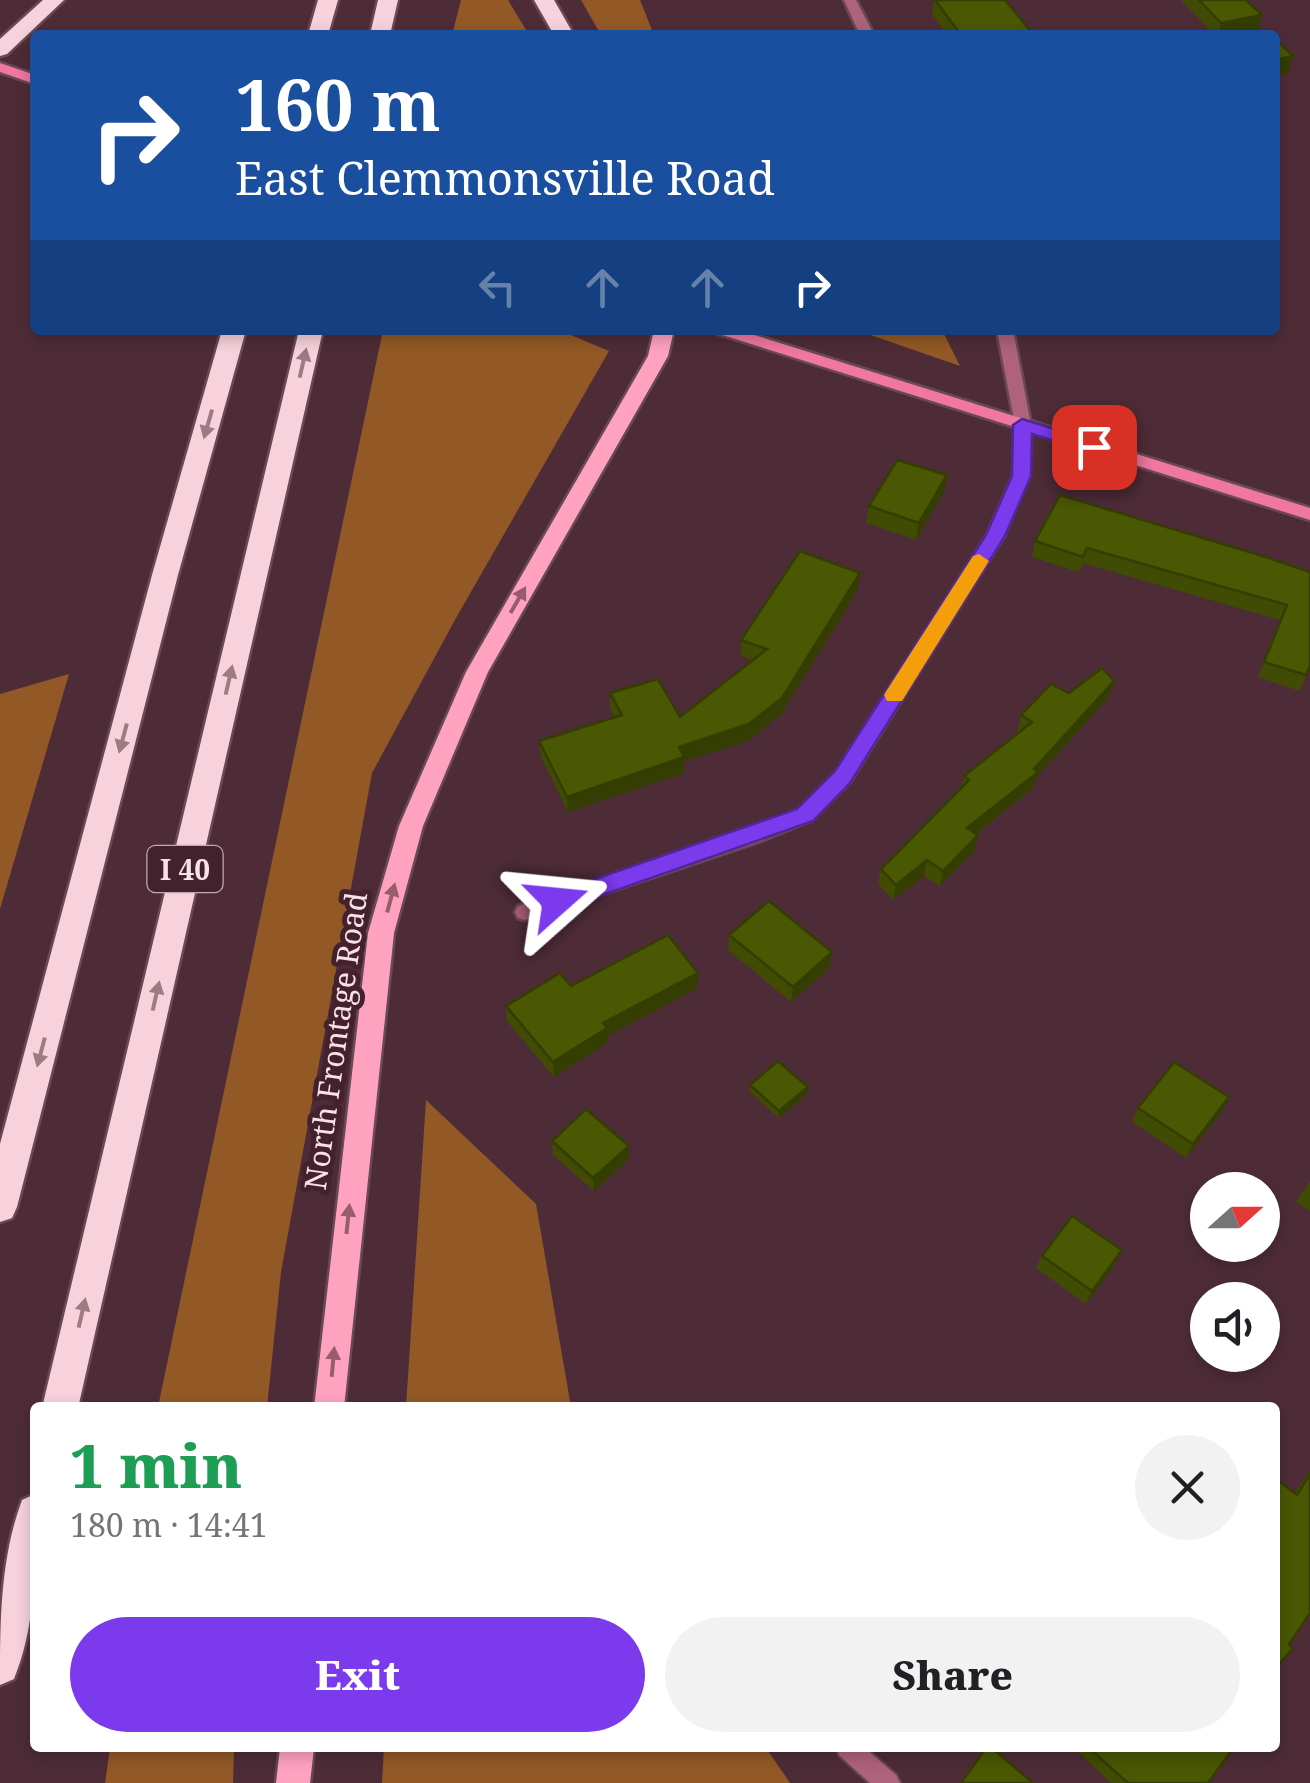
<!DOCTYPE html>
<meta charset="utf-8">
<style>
:root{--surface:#fff;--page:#f2f2f2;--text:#202124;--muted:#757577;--accent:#7c3aed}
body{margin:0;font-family:"Noto Serif",serif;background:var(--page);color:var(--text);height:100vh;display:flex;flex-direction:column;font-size:38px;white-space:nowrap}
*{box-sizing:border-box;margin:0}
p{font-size:32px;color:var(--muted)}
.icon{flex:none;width:55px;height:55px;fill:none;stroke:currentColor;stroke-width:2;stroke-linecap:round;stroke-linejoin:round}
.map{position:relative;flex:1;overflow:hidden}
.drawer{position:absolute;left:30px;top:1402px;width:1250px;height:350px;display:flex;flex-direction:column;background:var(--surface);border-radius:10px;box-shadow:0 5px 15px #0003}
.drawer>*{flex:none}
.top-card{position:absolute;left:30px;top:30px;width:1250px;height:305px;border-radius:10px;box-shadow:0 5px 15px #0003;background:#1a4fa0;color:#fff;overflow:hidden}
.needle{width:65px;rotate:69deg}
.tools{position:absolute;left:1190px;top:1172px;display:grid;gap:20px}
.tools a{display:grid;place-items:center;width:90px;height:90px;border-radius:50%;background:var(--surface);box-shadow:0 5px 15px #0003;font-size:50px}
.pin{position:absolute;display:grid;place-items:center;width:85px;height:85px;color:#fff;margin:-42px;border-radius:20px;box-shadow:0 5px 15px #0006}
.me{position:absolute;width:110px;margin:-55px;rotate:72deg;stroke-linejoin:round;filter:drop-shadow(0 0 8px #0008)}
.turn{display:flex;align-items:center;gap:35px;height:210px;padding:0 40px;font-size:45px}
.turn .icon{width:130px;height:130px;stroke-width:2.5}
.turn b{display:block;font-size:70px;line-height:85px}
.lanes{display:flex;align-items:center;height:95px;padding:0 40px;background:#0003;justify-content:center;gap:50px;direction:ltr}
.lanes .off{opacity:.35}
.round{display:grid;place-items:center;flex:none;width:105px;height:105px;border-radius:52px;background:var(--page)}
.head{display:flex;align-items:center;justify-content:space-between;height:170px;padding:0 40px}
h1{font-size:60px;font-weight:800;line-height:75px;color:#1e9e55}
.action{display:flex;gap:20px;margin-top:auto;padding:20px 40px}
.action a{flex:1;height:115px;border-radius:60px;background:var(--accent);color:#fff;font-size:40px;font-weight:800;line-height:115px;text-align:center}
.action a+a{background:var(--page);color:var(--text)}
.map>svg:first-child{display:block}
</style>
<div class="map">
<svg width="1310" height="1783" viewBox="0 0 1310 1783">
<rect width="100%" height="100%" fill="#4e2c37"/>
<path fill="#925926" d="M461 0H508L529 35H452Z
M581 0H640L654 35H601Z
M383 330H559L609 351 456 618 372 773 281 1272 267 1407H158Z
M856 330H942L960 366Z
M69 674 0 909V694Z
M426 1100 536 1204 571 1407H406Z
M110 1748H234L233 1783H105Z
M384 1748H766L790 1783H382Z"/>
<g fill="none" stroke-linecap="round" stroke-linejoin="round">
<defs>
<path id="service" d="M836 1748H865L896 1775 900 1783H870L840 1756Z"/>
<path id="minor" d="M844 0H856L874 35H860Z
M997 330H1013L1031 425 1029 476 1004 536 850 782 812 820 758 842 525 920 518 918 515 912 518 906 744 832 798 810 836 772 987 535 1013 476 1015 425Z"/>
<path id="secondary" d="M0 63 35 75V84L0 72Z
M713 330H738L1310 508V520L716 333Z"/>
<path id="primary" d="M654 330H674L668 356 488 672 423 826 394 933 344 1408H314L368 933 399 826 466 672 648 356Z
M280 1748H314L310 1783H276Z"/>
<path id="motorway" d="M43 0H64L7 54 0 56V39Z
M318 0H338L328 35H308Z
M378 0H398L390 35H370Z
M534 0H554L574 35H554Z
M222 330H246L178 575 17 1207 12 1218 0 1222V1144L152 575Z
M299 330H323L78 1408H42Z
M35 1494C35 1557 38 1620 14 1679L0 1685C0 1622 0 1559 22 1500Z"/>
</defs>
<use href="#service" stroke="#694953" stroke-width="4"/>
<use href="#minor" stroke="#694953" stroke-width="5"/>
<use href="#secondary" stroke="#694953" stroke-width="5"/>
<use href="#primary" stroke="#694953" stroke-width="5"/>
<use href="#motorway" stroke="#694953" stroke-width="5"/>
<use href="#service" fill="#ae627c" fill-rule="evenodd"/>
<use href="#minor" fill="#ae627c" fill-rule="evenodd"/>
<use href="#secondary" fill="#ef77a2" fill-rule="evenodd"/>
<use href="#primary" fill="#ffa2c0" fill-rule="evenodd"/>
<use href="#motorway" fill="#f7d1dc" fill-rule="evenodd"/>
</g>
<path fill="#404b03" d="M934 0H1005L1034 35H947L932 14Z
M1181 0H1246L1258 30 1232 35H1215Z
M947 475 944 492 916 540 866 523 869 506Z
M1035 541 1266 557 1310 666 1300 691 1258 677 1280 620 1083 563 1079 572 1032 557Z
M858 590 781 714 748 741 684 761V773L568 812 541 757 539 741 615 718 610 709V693L680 717 753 660 741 656V640Z
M1114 681 1109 697 1036 778 1033 788 976 834 974 851 940 886 924 876 893 900 878 884 881 869 961 788 964 776 1019 733 1017 732 1021 715 1069 693Z
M729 935 830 967 791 1002 728 950Z
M698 973 697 988 608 1036V1042L554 1077 507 1021 506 1006 571 986Z
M750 1085 807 1094 779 1118 750 1092Z
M1229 1097 1222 1111 1186 1158 1132 1122 1138 1108Z
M552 1141 629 1146V1159L594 1191 553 1155Z
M1310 1181V1211L1296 1202Z
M1042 1256 1116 1263 1086 1304 1036 1268Z
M1310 1470V1613L1289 1644 1295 1493Z
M1074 1748H1227L1208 1783H1111Z"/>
<path fill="#343d02" d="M1262 15 1258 30 1232 35H1218L1221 23Z
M1293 56 1288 73 1275 76V60Z
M947 475 944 492 916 540 919 523Z
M860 573 858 590 781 714 748 741 684 761V773L568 812 567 797 679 747Z
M1114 681 1109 697 1036 778 1033 788 963 844 967 828 1034 769Z
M978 835 974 851 940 886 943 871Z
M927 860 924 876 893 900 896 885Z
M832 952 830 967 791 1002 793 987Z
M698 973 697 988 608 1036V1042L554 1077 553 1062 603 1023Z
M808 1087 807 1094 779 1118V1111Z
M1229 1097 1222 1111 1186 1158 1193 1144Z
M629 1146V1159L594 1191 593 1178Z
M1122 1250 1116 1263 1086 1304 1092 1291Z"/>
<path fill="#4a5703" stroke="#343d02" stroke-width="2.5" d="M935 0H1005L1034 35H961Z
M1199 0H1246L1262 15 1221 23Z
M1266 30 1271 35H1242Z
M1275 39 1293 56 1275 60Z
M897 460 947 475 919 523 869 506Z
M1060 495 1266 557 1310 572V666L1306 675 1264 662 1287 605 1087 548 1083 557 1035 541Z
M800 551 860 573 782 698 749 724 679 747 684 757 567 797 539 741 622 715 610 693 658 679 680 717 767 649 741 640Z
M1102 668 1114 681 1034 769 1038 772 967 828 978 835 943 871 927 860 896 885 881 869 969 780 964 776 1032 722 1021 715 1051 684 1069 693Z
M769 901 832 952 793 987 729 935Z
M668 935 698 973 603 1023 607 1028 553 1062 506 1006 560 973 571 986Z
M778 1061 808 1087 779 1111 750 1085Z
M1174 1062 1229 1097 1193 1144 1138 1108Z
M586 1109 629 1146 593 1178 552 1141Z
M1072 1216 1122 1250 1092 1291 1042 1256Z
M1310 1474V1613L1289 1644 1293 1648 1275 1669V1478L1297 1495Z
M986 1748H992L1033 1783H961Z
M1089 1748H1227L1231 1751 1208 1783H1128Z"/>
<defs><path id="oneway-solid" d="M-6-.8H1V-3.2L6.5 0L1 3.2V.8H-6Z" transform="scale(2.5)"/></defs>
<g fill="#9d7a84">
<use href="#oneway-solid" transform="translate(303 363) rotate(-77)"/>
<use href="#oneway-solid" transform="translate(208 424) rotate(106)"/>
<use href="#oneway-solid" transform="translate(229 680) rotate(-77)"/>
<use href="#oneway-solid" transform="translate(123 738) rotate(105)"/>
<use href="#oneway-solid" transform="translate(156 996) rotate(-77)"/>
<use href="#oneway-solid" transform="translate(41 1052) rotate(105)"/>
<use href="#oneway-solid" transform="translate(82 1313) rotate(-77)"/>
</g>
<g fill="#985c6f">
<use href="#oneway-solid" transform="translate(518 600) rotate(-60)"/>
<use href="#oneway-solid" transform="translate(391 898) rotate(-75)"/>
<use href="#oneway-solid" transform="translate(348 1219) rotate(-84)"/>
<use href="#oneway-solid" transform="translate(333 1362) rotate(-85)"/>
</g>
<path fill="#7c3aed" stroke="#51269a" stroke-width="2.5" d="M1022 419 1101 443 1104 447 1094 453 1032 434 1031 476 1005 536 850 783 813 821 557 911 549 908 546 901 549 895 797 809 835 771 986 535 1012 476 1013 425Z"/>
<path fill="#f59e0b" d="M979 554 989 561 902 701H887L884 695 887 690 973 556Z"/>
<g text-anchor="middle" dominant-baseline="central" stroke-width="10" stroke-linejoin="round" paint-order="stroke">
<rect fill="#43222d" stroke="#c2a8af" stroke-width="2.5" x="147.5" y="846" width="75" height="46" rx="8"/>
<g font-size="28" font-weight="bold" fill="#f8e1e7">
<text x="185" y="869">I 40</text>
</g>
<g font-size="30" fill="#f8e1e7" stroke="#43222d">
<text transform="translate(335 1041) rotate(-82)">North Frontage Road</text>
</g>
</g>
</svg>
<div class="tools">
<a><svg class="needle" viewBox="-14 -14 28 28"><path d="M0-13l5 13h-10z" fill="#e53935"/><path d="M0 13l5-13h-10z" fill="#757577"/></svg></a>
<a><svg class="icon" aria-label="sound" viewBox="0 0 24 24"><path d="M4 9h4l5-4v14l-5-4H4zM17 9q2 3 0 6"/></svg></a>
</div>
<div class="pin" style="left:1094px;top:447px;background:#d93025"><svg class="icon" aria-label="arrive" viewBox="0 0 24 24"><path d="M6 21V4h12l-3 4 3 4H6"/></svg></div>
<svg class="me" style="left:557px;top:901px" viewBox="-20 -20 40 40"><path d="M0-17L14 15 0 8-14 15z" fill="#7c3aed" stroke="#fff" stroke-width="4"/></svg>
<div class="top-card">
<div class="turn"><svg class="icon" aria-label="right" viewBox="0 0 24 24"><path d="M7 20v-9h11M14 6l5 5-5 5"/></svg><div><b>160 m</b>East Clemmonsville Road</div></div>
<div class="lanes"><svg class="icon off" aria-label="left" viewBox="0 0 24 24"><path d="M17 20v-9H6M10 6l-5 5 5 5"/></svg><svg class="icon off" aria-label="ahead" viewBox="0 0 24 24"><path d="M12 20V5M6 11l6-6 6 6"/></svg><svg class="icon off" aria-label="ahead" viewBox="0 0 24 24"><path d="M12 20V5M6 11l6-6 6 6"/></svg><svg class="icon" aria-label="right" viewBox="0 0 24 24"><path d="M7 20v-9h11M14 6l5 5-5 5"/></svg></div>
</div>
<section class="drawer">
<div class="head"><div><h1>1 min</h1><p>180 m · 14:41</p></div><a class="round"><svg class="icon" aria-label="close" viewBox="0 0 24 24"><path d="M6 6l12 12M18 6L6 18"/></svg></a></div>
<div class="action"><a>Exit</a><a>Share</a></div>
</section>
</div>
